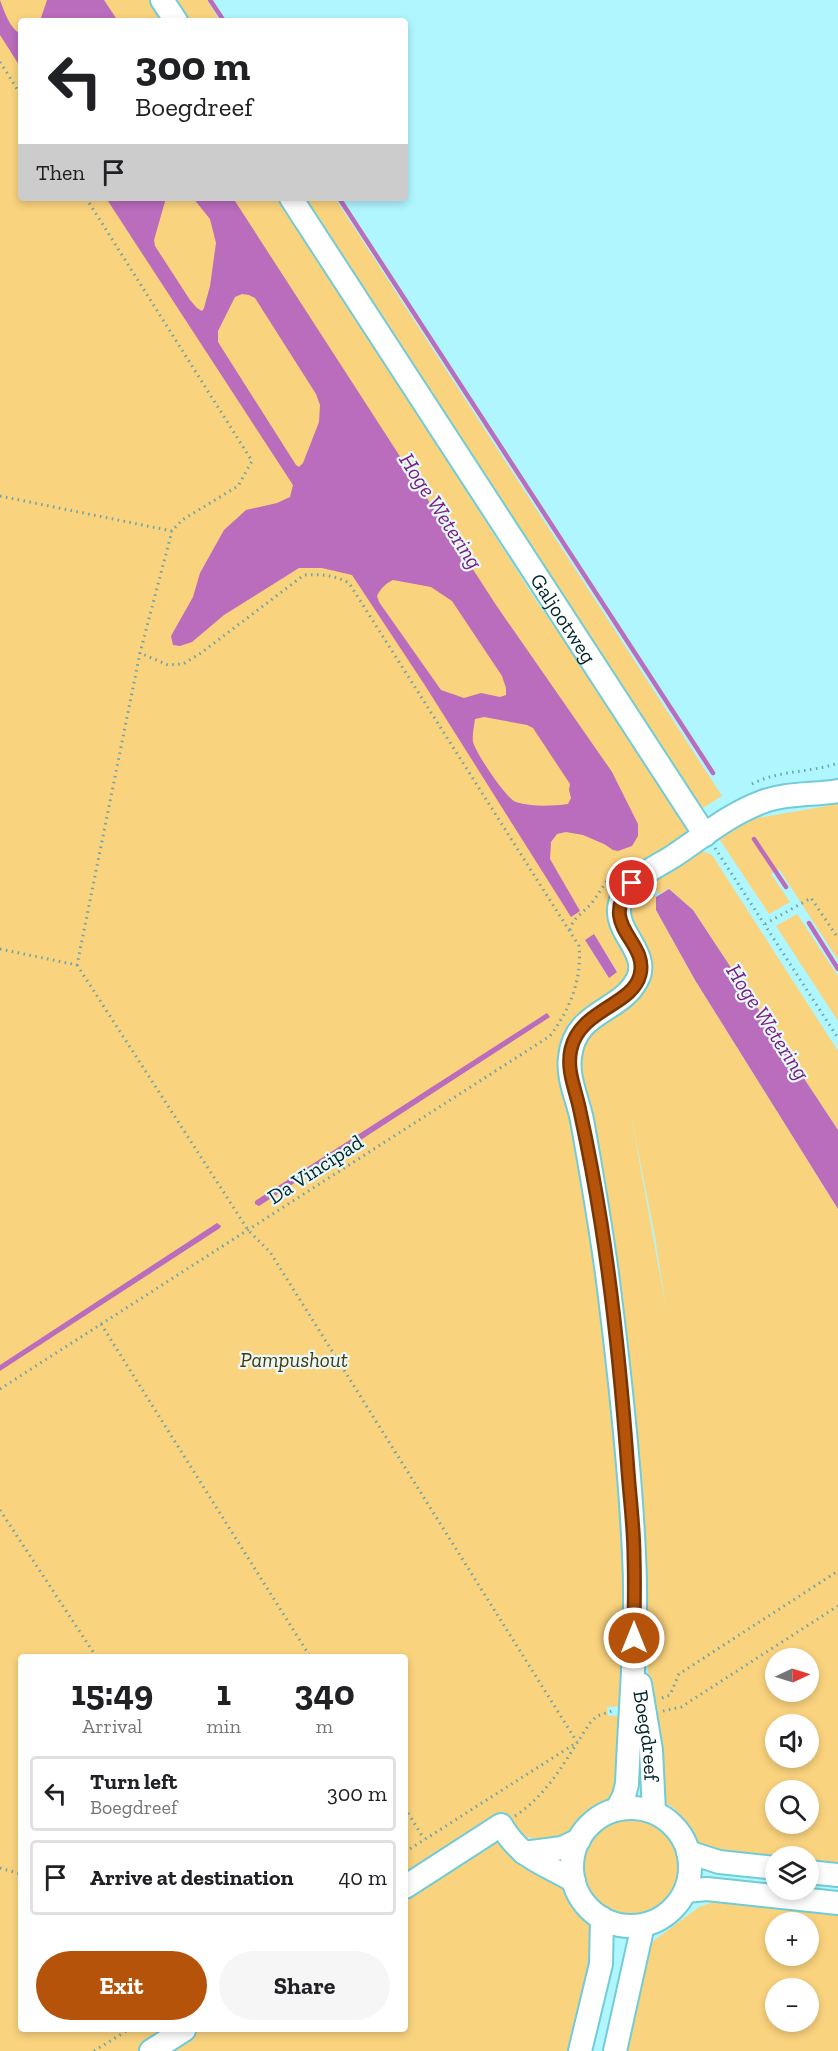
<!DOCTYPE html>
<meta charset="utf-8">
<style>
:root{--surface:#fff;--page:#f6f6f6;--text:#202124;--muted:#757577;--line:#e0e0e0;--accent:#b45309}
body{margin:0;font-family:"Zilla Slab",serif;background:var(--page);color:var(--text);height:100vh;display:flex;flex-direction:column;font-size:22px;white-space:nowrap}
*{box-sizing:border-box;margin:0}
p{font-size:20px;color:var(--muted)}
.icon{flex:none;width:33px;height:33px;fill:none;stroke:currentColor;stroke-width:2;stroke-linecap:round;stroke-linejoin:round}
.map{position:relative;flex:1;overflow:hidden}
.details{position:absolute;left:18px;top:1654px;width:390px;height:378px;display:flex;flex-direction:column;background:var(--surface);border-radius:6px;box-shadow:0 3px 9px #0003}
.details>*{flex:none}
.banner{position:absolute;left:18px;top:18px;width:390px;height:183px;border-radius:6px;box-shadow:0 3px 9px #0003;background:#fff;color:var(--text);overflow:hidden}
.needle{width:39px;rotate:86deg}
.controls{position:absolute;left:765px;top:1648px;display:grid;gap:12px}
.controls a{display:grid;place-items:center;width:54px;height:54px;border-radius:50%;background:var(--surface);box-shadow:0 3px 9px #0003;font-size:30px}
.pin{position:absolute;display:grid;place-items:center;width:51px;height:51px;color:#fff;margin:-26px;border:3px solid #fff;border-radius:50%;box-shadow:0 2px 6px #0007}
.me{position:absolute;width:66px;margin:-33px;rotate:0deg;stroke-linejoin:round;filter:drop-shadow(0 0 4px #0008)}
.turn{display:flex;align-items:center;gap:21px;height:126px;padding:0 18px;font-size:27px}
.turn .icon{width:78px;height:78px;stroke-width:2.5}
.turn b{display:block;font-size:42px;line-height:51px}
.then{display:flex;align-items:center;height:57px;padding:0 18px;background:#0003;gap:12px;font-size:22px}
.eta{display:flex;justify-content:space-evenly;align-items:center;height:102px;text-align:center}
.eta b{font-size:36px;font-weight:700;line-height:42px}
.primary-button{display:flex;gap:12px;margin-top:auto;padding:12px 18px}
.primary-button a{flex:1;height:69px;border-radius:36px;background:var(--accent);color:#fff;font-size:24px;font-weight:700;line-height:69px;text-align:center}
.primary-button a+a{background:var(--page);color:var(--text)}
ul{padding:0;list-style:none}
li{display:flex;align-items:center;gap:18px;height:75px;margin:0 12px 9px;padding:0 6px;border:3px solid var(--line);border-radius:6px}
li div{flex:1}
li b{display:block;font-size:22px}
li em{font-style:normal}
.map>svg:first-child{display:block}
</style>
<div class="map">
<svg width="838" height="2051" viewBox="0 0 838 2051">
<rect width="100%" height="100%" fill="#b0f6ff"/>
<path fill="#fad37e" fill-rule="evenodd" d="M0 0H152L166 21H21V198H279L537 602 681 808 688 824 686 836 626 877 628 955 631 971 561 1076 599 1256 626 1539 625 1706 607 1707 608 1716 625 1715 622 1786 610 1802 595 1809 580 1821 571 1833 540 1845 528 1836 524 1864 565 1885 573 1904 595 1927 598 1936 572 2051H0ZM594 935 617 971 608 977 585 940ZM21 1658H405V2030H21Z
M172 0H207L220 21H186Z
M300 198H335L722 796 698 811Z
M838 804V960L779 869 771 874 790 902 769 914 718 837 757 818Z
M701 851 712 855 838 1051V1130L693 910 669 889 659 894 652 885 654 880 695 853Z
M644 883 656 897V910L695 980 838 1209V1867L809 1864 808 1857 710 1853 696 1843 688 1825 674 1808 661 1800 648 1672 646 1582 578 1073 579 1052 591 1030 635 998 628 907 634 895ZM632 1120 655 1237 666 1308 632 1121ZM776 1659H808V1692H776ZM776 1725H808V1758H776ZM776 1791H808V1824H776Z
M797 914 838 976V1021L776 926Z
M581 1867a50 50 0 1 1 100 0a50 50 0 1 1-100 0Z
M716 1901 838 1914V2051H623L652 1942 699 1907ZM776 1923H808V1956H776ZM776 1989H808V2022H776Z"/>
<path fill="#ba6cbd" fill-rule="evenodd" d="M0 0C4 11 10 29 21 34V68L0 35Z
M47 0H104L118 21H40Z
M106 198H166L154 240 155 246 190 300 197 308 202 311 204 308 210 286 216 243 210 219 193 198H233L496 605 612 772 638 824V836L632 846 618 851 613 850 604 844 583 835 566 832 557 834 551 842 550 859 580 911 571 917 426 687 352 575 322 568H299L224 615 192 642 180 646 173 645 171 636 193 597 200 573 224 530 246 510 277 503 290 497 293 485ZM242 294 249 295 255 298 316 394 320 405 319 422 303 463 299 467 296 465 218 342V331L235 297ZM393 580 431 587 452 601 502 676 506 688V695L500 697 481 693 464 698 441 690 379 602 377 596C381 588 385 584 393 580ZM484 717 527 725 533 728 570 784 569 790 571 798 568 804C552 806 531 807 516 802 506 799 476 753 473 742 472 735 474 727 475 719Z
M669 889 693 910 838 1130V1209L695 980 656 910V897Z
M594 934 617 972 609 978 585 940Z
M547 1013 550 1017 259 1206 255 1204V1201Z
M217 1223 221 1226 220 1228 0 1371V1365Z"/>
<g fill="none" stroke-linecap="round" stroke-linejoin="round">
<path stroke="#ba6cbd" stroke-width="4.5" d="M210 0 224 21
M339 198 713 773
M754 839 786 887
M809 923 838 969"/>
<defs>
<g id="minor">
<path d="M162 0 176 21"/>
<path id="s1" d="M291 198 705 835"/>
<path id="s2" d="M640 1684 651 1750 654 1812"/>
<circle cx="631" cy="1867" r="59"/>
<path d="M617 1809 624 1796 627 1784C630 1707 638 1630 634 1554 630 1465 620 1377 609 1289 602 1232 592 1176 582 1120 578 1100 567 1078 570 1057 575 1010 620 1013 637 980 651 955 617 934 619 909 620 899 625 889 632 883 643 873 659 865 672 857 701 838 729 814 762 802 785 793 814 795 838 791"/>
<path d="M688 1852 719 1862 776 1868"/>
<path d="M524 1853 562 1848 579 1840"/>
<path d="M808 1872 838 1875"/>
<path d="M405 1887 501 1825C521 1859 542 1862 574 1881"/>
<path d="M685 1891 707 1889 838 1903"/>
<path d="M151 2051 184 2030"/>
<path d="M580 2051 601 1964 602 1918"/>
<path d="M615 2051 643 1925"/>
</g>
</defs>
<use href="#minor" stroke="#72ccd7" stroke-width="26"/>
<path stroke="#6aa3aa" stroke-width="3" stroke-dasharray="1.5 4.5" stroke-linecap="butt" d="M0 62 21 95
M0 496 172 531 182 520 238 486 252 461 86 198
M752 784C778 770 810 773 838 763
M715 848 838 1038
M765 924 811 898 838 938
M570 930C573 916 587 911 594 900 600 892 604 884 611 876
M0 949 77 965 140 653 172 531
M77 965 248 1230 270 1252 577 1742
M101 1324 311 1658
M0 1389 550 1036C570 1009 582 980 579 946L349 583C334 575 321 574 304 575L201 653 183 664 168 665 140 653
M0 1510 97 1658
M662 1698 670 1695 679 1674 838 1571
M663 1711 681 1707 838 1606
M405 1808 424 1839
M515 1816C550 1793 567 1757 590 1723L597 1716 612 1711
M405 1852 576 1743
M0 1868 21 1874
M94 2051 128 2030"/>
<use href="#minor" stroke="#fff" stroke-width="22"/>
</g>
<g fill="none" stroke-linecap="round" stroke-linejoin="round">
<defs>
<path id="route" d="M632 883C596 927 649 940 640 975 632 1006 580 1009 571 1049 566 1071 576 1090 580 1111 588 1148 595 1185 601 1223 614 1305 622 1388 628 1471 630 1499 634 1528 634 1557 635 1584 634 1611 634 1638"/>
</defs>
<use href="#route" stroke="#753606" stroke-width="15"/>
<use href="#route" stroke="#b45309" stroke-width="10"/>
</g>
<g text-anchor="middle" dominant-baseline="central" stroke-width="4.5" stroke-linejoin="round" paint-order="stroke">
<g font-size="21" fill="#002529" stroke="#e8f9fb">
<text stroke="none"><textPath href="#s1" startOffset="501">Galjootweg</textPath></text>
<text transform="translate(315 1169) rotate(-33)">Da Vincipad</text>
<text stroke="none"><textPath href="#s2" startOffset="52">Boegdreef</textPath></text>
</g>
<g font-size="21" font-style="italic" fill="#4c3804" stroke="#e8f9fb">
<text x="294" y="1359">Pampushout</text>
</g>
<g font-size="22" font-style="italic" fill="#79187f" stroke="#e8f9fb">
<text transform="translate(441 511) rotate(57)">Hoge Wetering</text>
<text transform="translate(768 1022) rotate(57)">Hoge Wetering</text>
</g>
</g>
</svg>
<div class="controls">
<a><svg class="needle" viewBox="-14 -14 28 28"><path d="M0-13l5 13h-10z" fill="#e53935"/><path d="M0 13l5-13h-10z" fill="#757577"/></svg></a>
<a><svg class="icon" aria-label="sound" viewBox="0 0 24 24"><path d="M4 9h4l5-4v14l-5-4H4zM17 9q2 3 0 6"/></svg></a>
<a><svg class="icon" aria-label="search" viewBox="0 0 24 24"><circle cx="10" cy="10" r="6"/><path d="M15 15l6 6"/></svg></a>
<a><svg class="icon" aria-label="layers" viewBox="0 0 24 24"><path d="M12 4l9 5-9 5-9-5zM3 14l9 5 9-5"/></svg></a>
<a>+</a>
<a>−</a>
</div>
<div class="pin" style="left:632px;top:883px;background:#d93025"><svg class="icon" aria-label="arrive" viewBox="0 0 24 24"><path d="M6 21V4h12l-3 4 3 4H6"/></svg></div>
<svg class="me" style="left:634px;top:1638px" viewBox="-20 -20 40 40"><circle r="17" fill="#b45309" stroke="#fff" stroke-width="3"/><path d="M0-11L8 9 0 5-8 9z" fill="#fff"/></svg>
<div class="banner">
<div class="turn"><svg class="icon" aria-label="left" viewBox="0 0 24 24"><path d="M17 20v-9H6M10 6l-5 5 5 5"/></svg><div><b>300 m</b>Boegdreef</div></div>
<div class="then">Then<svg class="icon" aria-label="arrive" viewBox="0 0 24 24"><path d="M6 21V4h12l-3 4 3 4H6"/></svg></div>
</div>
<section class="details">
<div class="eta">
<div><b>15:49</b><p>Arrival</p></div>
<div><b>1</b><p>min</p></div>
<div><b>340</b><p>m</p></div>
</div>
<ul>
<li><svg class="icon" aria-label="left" viewBox="0 0 24 24"><path d="M17 20v-9H6M10 6l-5 5 5 5"/></svg><div><b>Turn left</b><p>Boegdreef</p></div><em>300 m</em></li>
<li><svg class="icon" aria-label="arrive" viewBox="0 0 24 24"><path d="M6 21V4h12l-3 4 3 4H6"/></svg><div><b>Arrive at destination</b></div><em>40 m</em></li>
</ul>
<div class="primary-button"><a>Exit</a><a>Share</a></div>
</section>
</div>
